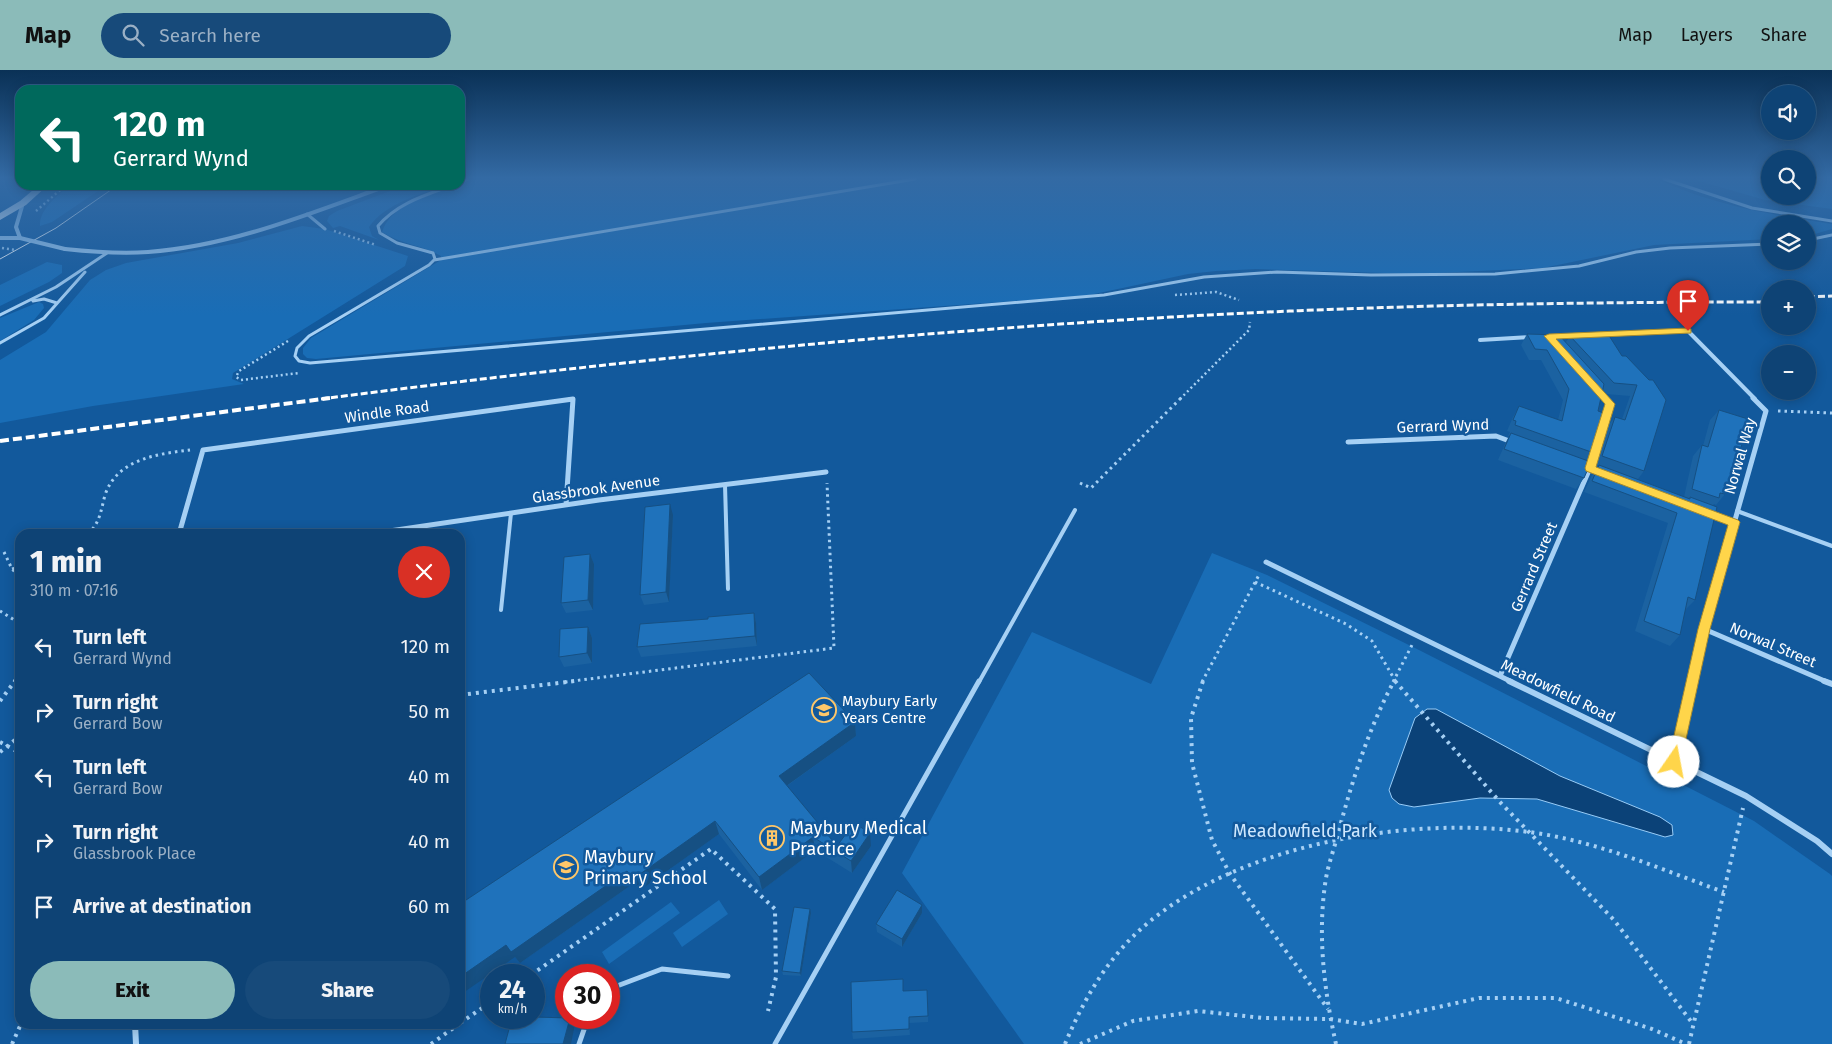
<!DOCTYPE html>
<meta charset="utf-8">
<style>
:root{--surface:#0e4375;--page:#174a7a;--text:#f1f3f6;--muted:#9bb0c5;--line:#2e5c87;--accent:#8bbbb9}
body{margin:0;font-family:"Fira Sans",sans-serif;background:var(--page);color:var(--text);height:100vh;display:flex;flex-direction:column;font-size:19px;white-space:nowrap}
*{box-sizing:border-box;margin:0}
p{font-size:16px;color:var(--muted)}
.icon{flex:none;width:28px;height:28px;fill:none;stroke:currentColor;stroke-width:2;stroke-linecap:round;stroke-linejoin:round}
.map{position:relative;flex:1;overflow:hidden}
.sheet{position:absolute;left:15px;top:459px;width:450px;height:500px;display:flex;flex-direction:column;background:var(--surface);border-radius:15px;box-shadow:0 2px 12px #0003,0 0 0 1px var(--line)}
.sheet>*{flex:none}
.top-card{position:absolute;left:15px;top:15px;width:450px;height:105px;border-radius:15px;box-shadow:0 2px 12px #0003,0 0 0 1px var(--line);background:#00695c;color:#fff;overflow:hidden}
.tools{position:absolute;left:1761px;top:15px;display:grid;gap:10px}
.tools a{display:grid;place-items:center;width:55px;height:55px;border-radius:50%;background:var(--surface);box-shadow:0 2px 12px #0003,0 0 0 1px var(--line);font-size:25px}
.speed{position:absolute;left:480px;top:894px;display:flex;gap:10px;font-size:25px;font-weight:700;text-align:center}
.speed>*{display:grid;place-content:center;width:65px;height:65px;border-radius:50%;background:var(--surface);box-shadow:0 2px 12px #0003,0 0 0 1px var(--line);line-height:1}
.speed small{font-size:12px;font-weight:400}
.speed .limit{border:8px solid #d22;background:#fff;color:#111}
.pin{position:absolute;display:grid;place-items:center;width:42px;height:42px;color:#fff;margin:-51px -21px;border-radius:50% 50% 50% 0;rotate:-45deg;box-shadow:0 0 5px #0007}
.pin .icon{rotate:45deg}
.me{position:absolute;width:55px;margin:-28px;rotate:12deg;stroke-linejoin:round;filter:drop-shadow(0 0 4px #0008)}
.turn{display:flex;align-items:center;gap:18px;height:105px;padding:0 15px;font-size:22px}
.turn .icon{width:65px;height:65px;stroke-width:2.5}
.turn b{display:block;font-size:35px;line-height:42px}
.round{display:grid;place-items:center;flex:none;width:52px;height:52px;border-radius:26px;background:var(--page)}
.head{display:flex;align-items:center;justify-content:space-between;height:85px;padding:0 15px}
h1{font-size:30px;font-weight:800;line-height:38px}
.button{display:flex;gap:10px;margin-top:auto;padding:10px 15px}
.button a{flex:1;height:58px;border-radius:30px;background:var(--accent);color:#111;font-size:20px;font-weight:800;line-height:58px;text-align:center}
.button a+a{background:var(--page);color:var(--text)}
ul{padding:0;list-style:none}
li{display:flex;align-items:center;gap:15px;height:65px;padding:0 15px}
li div{flex:1}
li b{display:block;font-size:19px}
li em{font-style:normal}
header{display:flex;align-items:center;gap:30px;box-sizing:border-box;height:70px;padding:0 25px;background:var(--accent);color:#111}
header strong{font-size:24px}
nav{display:flex;gap:28px;margin-inline-start:auto;font-size:18px}
.search{width:350px;height:45px;background:var(--page);display:flex;align-items:center;gap:12px;box-sizing:border-box;padding:0 18px;border-radius:28px;color:var(--muted);font-size:19px}
.map>svg:first-child{display:block}
</style>
<header>
<strong>Map</strong>
<div class="search"><svg class="icon" aria-label="search" viewBox="0 0 24 24"><circle cx="10" cy="10" r="6"/><path d="M15 15l6 6"/></svg>Search here</div>
<nav><a>Map</a><a>Layers</a><a>Share</a></nav>
</header>
<div class="map">
<svg width="1832" height="974" viewBox="0 0 1832 974">
<rect width="100%" height="100%" fill="#12599c"/>
<path fill="#196db6" d="M469 109H1657C1712 135 1772 145 1832 154V159L1808 166V154H1770V169L1654 175 1543 198 1416 204 1256 199 1216 201 1188 204 1085 226 706 253 316 289 307 288 303 284V278L311 268 441 190V186C422 175 400 174 382 162 391 134 430 125 454 115H460V113Z
M1692 109H1770V126H1808V109H1832V139L1765 130Z
M69 115H107L52 152 40 156C39 139 58 126 69 115Z
M406 115H446C419 125 386 133 369 157L372 166 379 170 340 156 333 158 327 151 329 146 337 141Z
M302 156 325 159 408 186 405 196 233 303 232 309 244 314 93 336 0 353V290L46 262 90 210 106 200 126 193 238 173Z
M47 192 62 195V203L49 212 0 236V215Z
M39 232 43 234 44 238 34 250 0 271V248Z
M1212 483 1267 505 1419 580 1754 751 1830 804 1832 806V974H1024L902 803 1032 562 1151 614Z
M719 830 728 844 682 877 673 863Z
M671 832 680 843 609 894 602 882Z"/>
<path fill="#0b4278" stroke="#98ccf7" d="M1427 639H1436L1560 706 1660 747 1672 755 1673 765 1665 767 1655 764 1537 729 1480 728 1414 737 1399 734 1392 728 1389 720 1415 648Z"/>
<g fill="none" stroke-linecap="round" stroke-linejoin="round">
<path stroke="#a6d0f4" stroke-width="2.5" stroke-dasharray="2 3" stroke-linecap="butt" d="M36 141 66 115
M334 161 376 175
M1175 225 1216 222 1239 230
M288 271 239 301 236 307 241 310 299 303
M1180 329 1249 260 1250 252"/>
<path stroke="#a6d0f4" stroke-width="3" stroke-dasharray="2.5 4" stroke-linecap="butt" d="M1778 341 1832 343
M1080 413 1091 418 1181 328
M88 464C100 453 101 440 105 425 117 389 157 384 190 380
M4 482 12 499 20 507
M12 499 20 497
M1255 512 1346 554 1372 571 1396 612
M0 541 16 551 20 557
M14 612 20 600
M565 612 834 578 827 413
M1202 612 1260 503
M1393 612 1412 575"/>
<path stroke="#a6d0f4" stroke-width="4" stroke-dasharray="3 5" stroke-linecap="butt" d="M1203 611 1191 648 1192 693 1212 770 1230 804 1328 939
M1395 611 1499 731 1614 850 1693 954
M460 625 575 611
M0 631 15 611
M0 672 20 683
M0 682 20 666
M531 905 711 779 775 839 776 907 768 941
M460 953 491 932
M12 974 21 954
M431 974 459 954
M1065 974C1083 931 1106 890 1142 858 1237 774 1406 746 1529 762 1597 771 1660 799 1724 822
M1080 974 1133 951 1198 941 1263 948 1330 949 1362 954 1479 928H1556L1652 959 1686 974
M1336 974C1324 920 1317 863 1326 808 1329 792 1335 776 1339 760 1353 708 1369 658 1394 611
M1689 974 1743 738"/>
<path stroke="#a6d0f4" stroke-width="3" d="M1664 109 1752 138 1832 151
M460 112 468 109
M453 115C426 125 397 133 378 156L380 163 397 173 433 183 435 189 429 195 309 266 297 278 295 286 299 291 310 293 1104 225 1204 207 1277 202 1371 205 1495 204 1579 196 1636 182 1670 178 1770 174
M307 144 325 159
M1808 170 1832 165
M434 190 915 109
M33 231 44 229 57 233
M0 245 56 217 107 183
M0 273 44 248 85 202"/>
<path stroke="#a6d0f4" stroke-width="4" d="M725 415 728 519
M1737 441 1832 476
M501 540 511 443
M979 612 1075 440"/>
<path stroke="#a6d0f4" stroke-width="5" d="M609 919 662 899 728 906
M579 974 588 948
M775 974 979 611"/>
<path stroke="#a6d0f4" stroke-width="4" d="M0 168H20L16 157 23 133
M65 179C93 182 120 184 148 182 232 176 311 143 389 115
M1603 264 1688 261 1755 329
M1553 266 1585 265
M1480 270 1532 267
M1598 320 1606 329
M570 329H573"/>
<path stroke="#a6d0f4" stroke-width="5" d="M1348 372 1496 366 1512 372
M1583 396 1601 403
M1710 443 1734 452
M179 464 203 380 573 329 566 435
M369 464 599 430 826 402
M1266 492 1512 612
M1704 559 1827 612
M1500 606 1590 398 1610 334 1605 328
M1692 612 1704 559 1766 341 1753 328"/>
<path stroke="#a6d0f4" stroke-width="6" d="M1509 611 1746 726 1817 771 1832 784
M1824 611 1832 614
M1674 692 1692 611
M135 954 136 974"/>
<path fill="#f3f9ff" fill-rule="evenodd" d="M39 115H48L26 135 0 150V143L20 131Z"/>
<path stroke="#fff" stroke-width="1" d="M0 189 56 158 118 115"/>
<path stroke="#fff" stroke-width="3" stroke-dasharray="7 3" stroke-linecap="butt" d="M1808 227 1832 226
M321 329C615 291 911 261 1208 245 1395 235 1583 232 1770 232"/>
<path stroke="#fff" stroke-width="4" stroke-dasharray="9 4" stroke-linecap="butt" d="M0 371 330 328"/>
<path stroke="#a6d0f4" stroke-width="2.5" stroke-dasharray="2 3" stroke-linecap="butt" d="M2 178 16 180"/>
<path stroke="#a6d0f4" stroke-width="4" d="M20 168 65 179"/>
</g>
<path fill="#1b62a1" d="M1581 263 1622 286 1649 310 1644 401 1638 409 1684 427 1693 386 1702 375 1703 376 1710 350 1719 340 1739 386 1734 392 1725 424 1716 435 1714 434 1713 435 1695 530 1685 540 1680 565 1670 576 1635 561 1668 453 1584 422 1592 405 1597 398 1595 397 1607 357 1615 347 1622 349 1630 326 1606 324 1603 320 1598 341 1594 383 1589 391 1584 408 1576 419 1498 390 1505 374 1509 366H1508L1510 362 1507 361 1513 347 1519 336 1558 350 1563 330 1541 290H1529L1521 275 1527 264 1566 272 1570 266H1579Z
M673 445 669 532 644 535 640 525Z
M590 484 594 494 593 540 566 543 561 533Z
M754 543 756 553 757 576 641 587 637 577 708 549Z
M588 557 592 568V593L564 597 559 587Z
M855 652 856 666 787 716 837 776H871L852 803 815 780 762 820 719 764 639 821 634 813 520 893 515 887 460 834Z
M811 843 801 906 783 905 782 901Z
M922 843 902 877 877 862 876 854Z
M903 921 928 946V952L909 953 910 965 853 969 852 962Z"/>
<path fill="#165083" d="M670 434 673 445 669 532 666 522Z
M590 484 594 494 593 540 588 530Z
M754 543 756 553 757 576 755 566Z
M588 557 592 568V593L587 583Z
M855 652 856 666 782 719 779 706Z
M715 751 719 764 639 821 633 809Z
M870 763 871 776 852 803 851 791Z
M813 767 815 780 762 820 759 807Z
M627 801 634 813 520 893 515 887 460 925V907L506 875Z
M922 835V843L902 877V869Z
M810 839 811 843 801 906 800 903Z
M570 948 575 954 571 974H563Z"/>
<path fill="#1f72bb" stroke="#165083" d="M1581 263 1608 264 1622 286H1626L1649 310H1653L1666 330 1644 401 1602 386 1615 347 1625 350 1637 315 1614 313 1570 266H1583Z
M1527 264 1559 265 1604 314 1598 341 1606 344 1594 383 1515 355 1516 351 1513 350 1519 336 1562 351 1569 319 1547 280 1535 279Z
M1719 340 1748 349 1739 386 1736 385 1725 424 1720 423 1719 428 1692 419 1702 375 1708 377Z
M1511 363 1591 392 1584 408 1504 379Z
M1599 395 1690 429V427L1717 437 1695 530 1688 527 1680 565 1644 551 1677 443 1592 411Z
M670 434 666 522 640 525 645 437Z
M590 484 588 530 561 533 564 487Z
M754 543 755 566 637 577 640 554 708 549V547Z
M588 557 587 583 559 587 560 559Z
M809 603 855 652 779 706 837 776 854 753 870 763 851 791 813 767 759 807 715 751 633 809 627 801 511 882 506 875 460 907V834Z
M897 820 922 835 902 869 876 854Z
M794 837 810 839 800 903 782 901Z
M903 909V921L927 920 928 946 909 947V959L852 962 851 912Z
M534 947 570 948 563 974H505L512 948H534Z"/>
<linearGradient id="sky" x2="0" y2="1"><stop stop-color="#0a3156"/><stop offset="0.44" stop-color="#336aa4"/><stop offset="1" stop-color="#336aa4" stop-opacity="0"/></linearGradient>
<rect width="1832" height="245" fill="url(#sky)"/>
<path fill="#ffd54a" stroke="#a68a30" d="M1688 258 1691 259V263L1556 269 1615 334 1596 397 1738 450 1740 452 1710 559 1681 692 1679 696 1674 698 1670 696 1668 692 1698 559 1728 455 1586 401 1585 398 1605 334 1544 266 1549 264Z"/>
<defs>
<symbol id="school-ring" viewBox="-11 -11 22 22"><circle r="9.5" fill="#12599c" stroke="#ffc769" stroke-width="1.5"/><path d="M0-5L7-2L0 1L-7-2ZM-4 1L0 2.5L4 1V4Q0 6-4 4Z" fill="#ffc769"/></symbol>
<symbol id="building-ring" viewBox="-11 -11 22 22"><circle r="9.5" fill="#12599c" stroke="#ffc769" stroke-width="1.5"/><path d="M-4-6H4V6H1V3H-1V6H-4ZM-2.5-4.3h1.7v1.8h-1.7ZM.8-4.3h1.7v1.8H.8ZM-2.5-1h1.7V.8h-1.7ZM.8-1h1.7V.8H.8Z" fill="#ffc769"/></symbol>
</defs>
<g fill-rule="evenodd">
<use href="#school-ring" x="810" y="626" width="28" height="28"/>
<use href="#building-ring" x="758" y="754" width="28" height="28"/>
<use href="#school-ring" x="552" y="783" width="28" height="28"/>
</g>
<g text-anchor="middle" dominant-baseline="central" stroke-width="5" stroke-linejoin="round" paint-order="stroke">
<g font-size="15" fill="#fff" stroke="#12599c">
<text transform="translate(387 342) rotate(-8)">Windle Road</text>
<text transform="translate(1443 356) rotate(-2)">Gerrard Wynd</text>
<text transform="translate(1740 386) rotate(-74)">Norwal Way</text>
<text transform="translate(596 419) rotate(-8)">Glassbrook Avenue</text>
<text transform="translate(1534 497) rotate(-67)">Gerrard Street</text>
<text transform="translate(1773 575) rotate(23)">Norwal Street</text>
<text transform="translate(1558 621) rotate(26)">Meadowfield Road</text>
</g>
<g font-size="15" fill="#fff" stroke="#12599c" text-anchor="start">
<text x="842" y="631">Maybury Early<tspan x="842" dy="17">Years Centre</tspan></text>
</g>
<g font-size="18" fill="#fff" stroke="#12599c" text-anchor="start">
<text x="790" y="758">Maybury Medical<tspan x="790" dy="21">Practice</tspan></text>
<text x="584" y="787">Maybury<tspan x="584" dy="21">Primary School</tspan></text>
</g>
<g font-size="18" fill="#cfe8fe" stroke="#12599c">
<text x="1305" y="761">Meadowfield Park</text>
</g>
</g>
</svg>
<div class="tools">
<a><svg class="icon" aria-label="sound" viewBox="0 0 24 24"><path d="M4 9h4l5-4v14l-5-4H4zM17 9q2 3 0 6"/></svg></a>
<a><svg class="icon" aria-label="search" viewBox="0 0 24 24"><circle cx="10" cy="10" r="6"/><path d="M15 15l6 6"/></svg></a>
<a><svg class="icon" aria-label="layers" viewBox="0 0 24 24"><path d="M12 4l9 5-9 5-9-5zM3 14l9 5 9-5"/></svg></a>
<a>+</a>
<a>−</a>
</div>
<div class="speed"><div>24<small>km/h</small></div><div class="limit">30</div></div>
<div class="pin" style="left:1688px;top:261px;background:#d93025"><svg class="icon" aria-label="arrive" viewBox="0 0 24 24"><path d="M6 21V4h12l-3 4 3 4H6"/></svg></div>
<svg class="me" style="left:1674px;top:692px" viewBox="-20 -20 40 40"><circle r="19" fill="#fff"/><path d="M0-13L10 11 0 6-10 11z" fill="#ffd54a"/></svg>
<div class="top-card">
<div class="turn"><svg class="icon" aria-label="left" viewBox="0 0 24 24"><path d="M17 20v-9H6M10 6l-5 5 5 5"/></svg><div><b>120 m</b>Gerrard Wynd</div></div>
</div>
<section class="sheet">
<div class="head"><div><h1>1 min</h1><p>310 m · 07:16</p></div><a class="round" style="background:#d93025;color:#fff"><svg class="icon" aria-label="close" viewBox="0 0 24 24"><path d="M6 6l12 12M18 6L6 18"/></svg></a></div>
<ul>
<li><svg class="icon" aria-label="left" viewBox="0 0 24 24"><path d="M17 20v-9H6M10 6l-5 5 5 5"/></svg><div><b>Turn left</b><p>Gerrard Wynd</p></div><em>120 m</em></li>
<li><svg class="icon" aria-label="right" viewBox="0 0 24 24"><path d="M7 20v-9h11M14 6l5 5-5 5"/></svg><div><b>Turn right</b><p>Gerrard Bow</p></div><em>50 m</em></li>
<li><svg class="icon" aria-label="left" viewBox="0 0 24 24"><path d="M17 20v-9H6M10 6l-5 5 5 5"/></svg><div><b>Turn left</b><p>Gerrard Bow</p></div><em>40 m</em></li>
<li><svg class="icon" aria-label="right" viewBox="0 0 24 24"><path d="M7 20v-9h11M14 6l5 5-5 5"/></svg><div><b>Turn right</b><p>Glassbrook Place</p></div><em>40 m</em></li>
<li><svg class="icon" aria-label="arrive" viewBox="0 0 24 24"><path d="M6 21V4h12l-3 4 3 4H6"/></svg><div><b>Arrive at destination</b></div><em>60 m</em></li>
</ul>
<div class="button"><a>Exit</a><a>Share</a></div>
</section>
</div>
